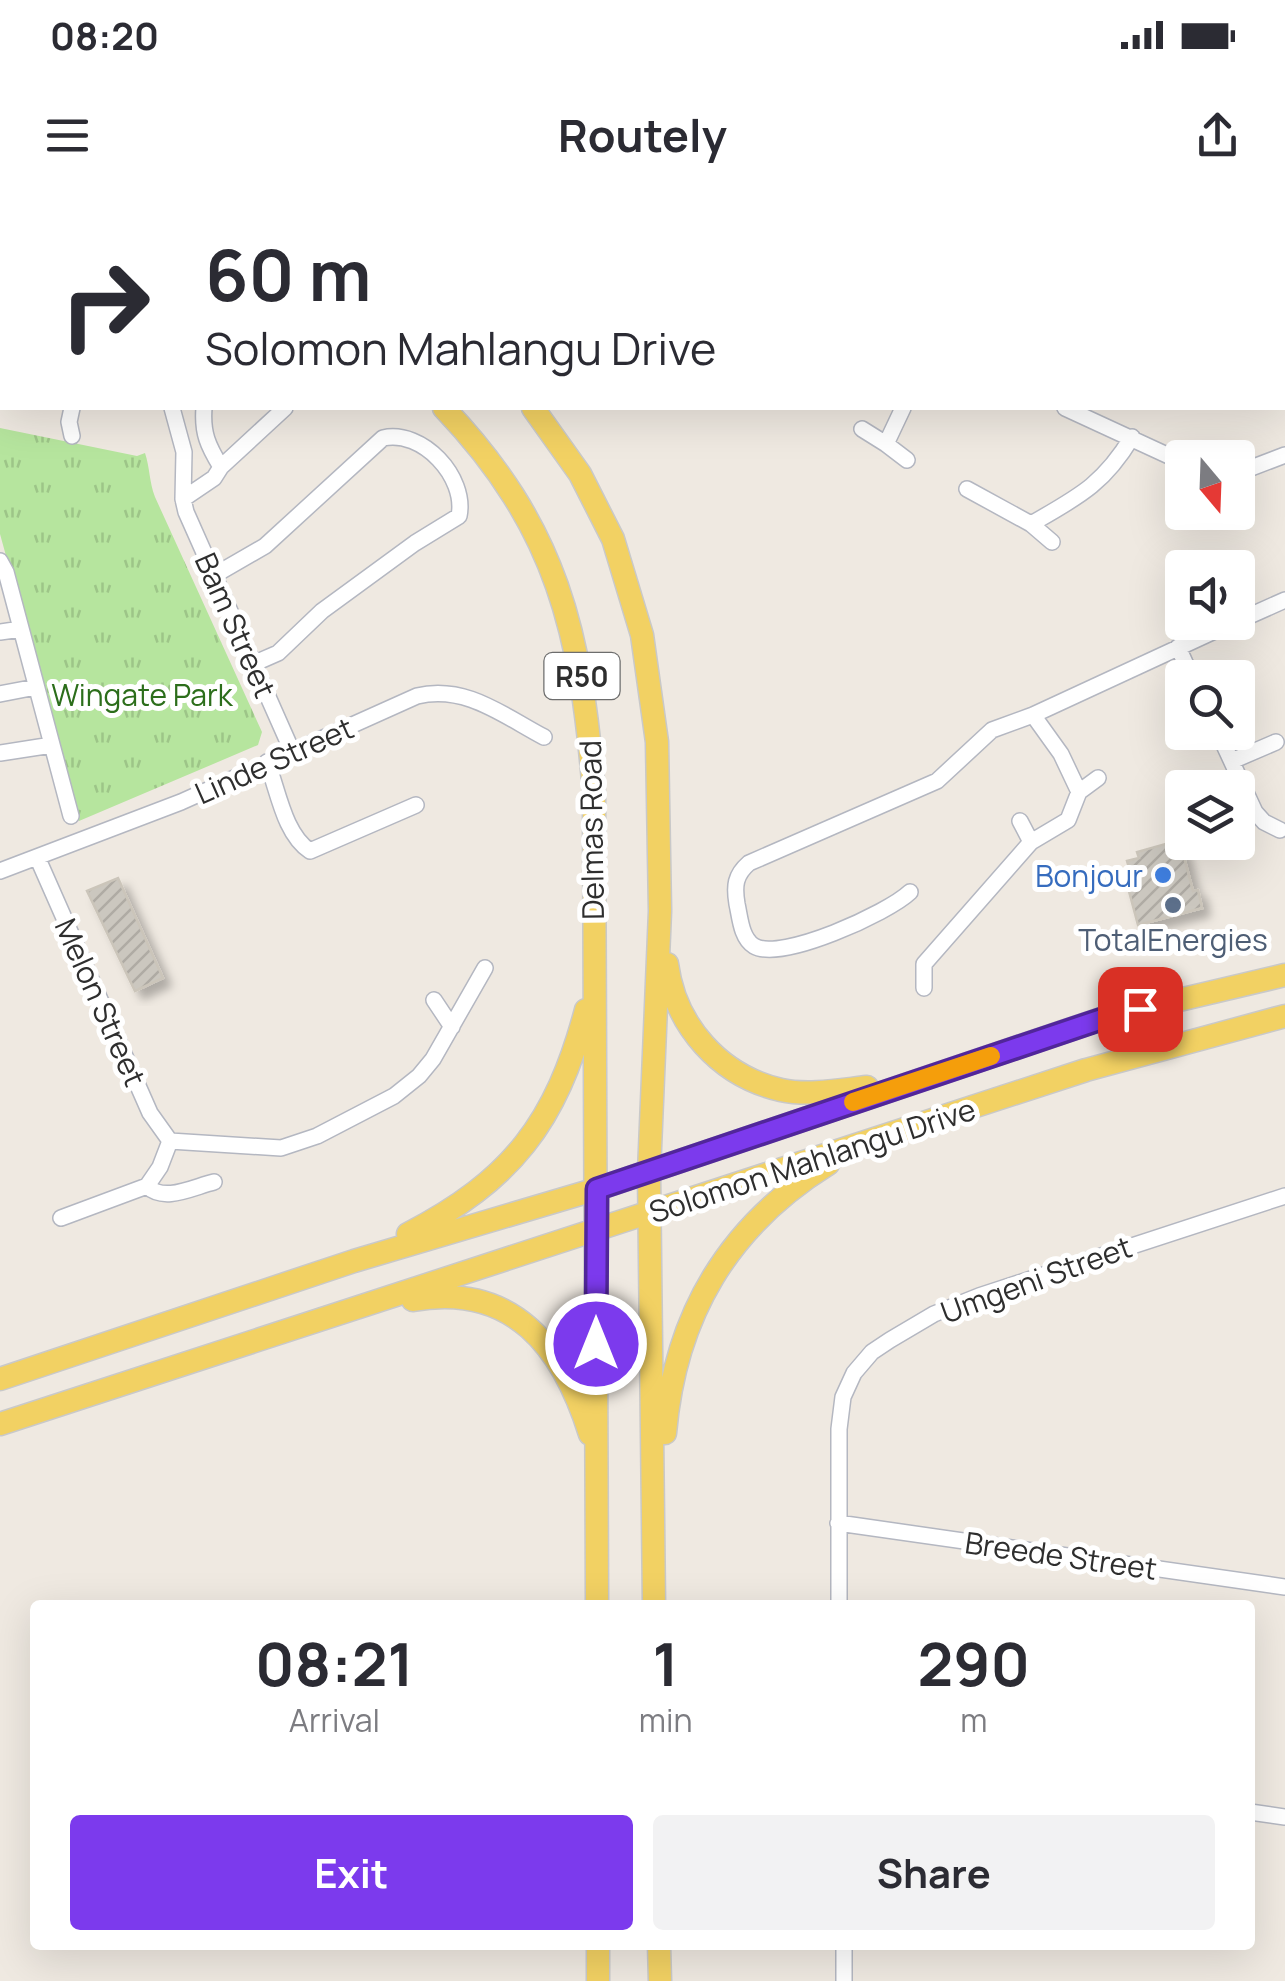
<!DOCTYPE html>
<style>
:root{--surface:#fff;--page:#f2f2f3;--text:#2b2b33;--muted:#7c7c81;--accent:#7c3aed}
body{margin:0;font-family:Manrope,sans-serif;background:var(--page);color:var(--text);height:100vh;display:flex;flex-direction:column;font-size:38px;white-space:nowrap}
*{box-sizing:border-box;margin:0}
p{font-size:32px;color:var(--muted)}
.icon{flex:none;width:55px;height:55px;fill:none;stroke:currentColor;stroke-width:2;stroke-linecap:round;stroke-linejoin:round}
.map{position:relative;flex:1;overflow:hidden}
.side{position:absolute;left:30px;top:1400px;width:1225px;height:350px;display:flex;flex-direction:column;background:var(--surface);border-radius:10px;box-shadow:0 10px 40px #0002}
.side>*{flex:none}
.guide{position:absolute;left:0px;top:0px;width:1285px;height:210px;box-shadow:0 10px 40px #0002;background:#fff;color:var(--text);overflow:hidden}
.needle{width:65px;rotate:161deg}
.buttons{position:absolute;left:1165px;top:240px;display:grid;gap:20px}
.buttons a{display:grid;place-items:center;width:90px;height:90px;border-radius:10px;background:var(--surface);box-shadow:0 10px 40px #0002;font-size:50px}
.pin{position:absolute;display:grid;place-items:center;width:85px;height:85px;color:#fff;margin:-42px;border-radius:20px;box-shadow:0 5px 15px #0006}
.me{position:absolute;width:110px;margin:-55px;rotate:0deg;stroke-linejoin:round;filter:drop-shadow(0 0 8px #0008)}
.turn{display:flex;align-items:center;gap:35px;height:210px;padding:0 40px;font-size:45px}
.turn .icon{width:130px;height:130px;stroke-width:2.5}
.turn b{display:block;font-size:70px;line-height:85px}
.eta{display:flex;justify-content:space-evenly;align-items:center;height:170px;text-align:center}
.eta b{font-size:60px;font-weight:700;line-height:70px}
.cta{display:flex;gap:20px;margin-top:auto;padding:20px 40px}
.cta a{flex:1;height:115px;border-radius:10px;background:var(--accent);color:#fff;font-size:40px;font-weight:700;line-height:115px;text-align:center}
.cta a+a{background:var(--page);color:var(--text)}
.status{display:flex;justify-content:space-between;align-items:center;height:70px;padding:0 50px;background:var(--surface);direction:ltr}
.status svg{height:28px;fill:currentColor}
header{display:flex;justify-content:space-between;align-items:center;height:130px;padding:0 40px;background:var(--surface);font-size:45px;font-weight:700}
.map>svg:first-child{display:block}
</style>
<div class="status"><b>08:20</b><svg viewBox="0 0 49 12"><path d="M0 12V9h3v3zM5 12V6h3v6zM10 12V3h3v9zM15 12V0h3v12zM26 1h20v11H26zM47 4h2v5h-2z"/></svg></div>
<header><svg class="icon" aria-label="menu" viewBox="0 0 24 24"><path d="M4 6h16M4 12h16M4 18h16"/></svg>Routely<svg class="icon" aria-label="share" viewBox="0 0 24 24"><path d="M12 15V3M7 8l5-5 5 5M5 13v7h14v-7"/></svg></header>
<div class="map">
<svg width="1285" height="1781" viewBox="0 0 1285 1781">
<defs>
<pattern id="grass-tufts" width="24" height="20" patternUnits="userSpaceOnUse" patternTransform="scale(2.5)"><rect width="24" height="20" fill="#b6e59e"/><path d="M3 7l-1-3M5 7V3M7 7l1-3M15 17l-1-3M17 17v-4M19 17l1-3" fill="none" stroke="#9dc588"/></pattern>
<pattern id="building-hatch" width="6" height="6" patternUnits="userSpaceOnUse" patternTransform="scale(2.5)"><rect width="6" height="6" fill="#cbc7bf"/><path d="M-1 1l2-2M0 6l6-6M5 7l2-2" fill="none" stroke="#afaba4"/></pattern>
<filter id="shadow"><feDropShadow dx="8" dy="8" stdDeviation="5" flood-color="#0004"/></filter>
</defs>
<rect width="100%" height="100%" fill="#efe9e1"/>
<path fill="url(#grass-tufts)" d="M0 228 137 256 145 253C150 268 149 281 155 297L262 532 258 545 79 621 0 334Z"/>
<path fill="url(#building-hatch)" stroke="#cbc5ba" stroke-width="2.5" filter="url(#shadow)" d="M1169 643 1170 649 1181 646 1193 691 1198 690 1202 708 1138 725 1126 680 1132 678 1127 661 1139 658 1137 652Z
M118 678 163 778 135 791 87 691Z"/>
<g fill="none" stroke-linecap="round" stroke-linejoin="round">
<defs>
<path id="street" d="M420 0 423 2
M687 0 688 2
M597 2 599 0
M1282 35H1285
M0 59 2 55
M1282 139 1285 138
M172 208 184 252 183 299 186 312 292 551
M204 208C202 233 208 246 221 267
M903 208 886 244 907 260
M1065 208 1182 262
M862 229 886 244
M72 236 69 222 72 208
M1238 273 1285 255
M967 289 1031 324 1052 342
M183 299 214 278 221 267 285 208
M1031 324C1078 297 1103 285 1132 237
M0 361 6 372 71 616
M213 376 265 346 383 238C422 229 467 277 459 316L415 343 322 411 278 453 253 464
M1238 421 1285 400
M0 432 21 429
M1178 447 1192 478
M0 494 36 487
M1218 532 1255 612 1264 622 1280 630
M1176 534 1182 530
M0 553 52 545
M1232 561 1276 542
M267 562C278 590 284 634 310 651L416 605
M1079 592 1098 578
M1020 621 1031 642
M38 659 150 913 170 941
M0 671 181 602 417 496C465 484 504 516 544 537
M910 692C888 713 781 762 754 746 741 738 740 717 737 704 734 686 735 675 749 663L937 581 992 530 1033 515 1234 422
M924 788V764L1031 642 1068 620 1079 592 1061 554 1033 515
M434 800 452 827
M170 941 281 948 317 936 394 896 419 876 433 859 485 768
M147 986C164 1003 193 987 214 982
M61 1018 147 986 160 967 170 941
M838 1323 1285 1387
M839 1405V1229L843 1197 854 1173 872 1152 890 1140 934 1114 979 1096 1285 996
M1250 1612 1285 1617
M844 1745V1781"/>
<path id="primary" d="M206 0 209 2
M308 0 311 2
M444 208C558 328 581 433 594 593L597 1405
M533 208 580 274 613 339 642 435 657 542 660 711 649 972 654 1405
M667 764C675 826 720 876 781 890 809 896 840 890 867 887
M408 1034C512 980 556 923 586 810
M413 1100C514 1082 563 1148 590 1234
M0 1179 354 1061 597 989 1107 817 1285 775
M0 1224 1086 870 1285 816
M665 1233C675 1115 728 1026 828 964
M598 1745V1781
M659 1745 660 1781"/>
</defs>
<use href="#street" stroke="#b4b7c1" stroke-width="18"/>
<use href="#primary" stroke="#c9c9c9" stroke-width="25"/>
<use href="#street" stroke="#fff" stroke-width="15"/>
<use href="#primary" stroke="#f2d163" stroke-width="22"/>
</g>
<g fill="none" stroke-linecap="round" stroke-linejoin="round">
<defs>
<path id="route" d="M596 1144 597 989 1108 817 1140 809"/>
</defs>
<use href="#route" stroke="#51269a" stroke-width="25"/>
<use href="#route" stroke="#7c3aed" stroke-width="18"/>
<path stroke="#f59e0b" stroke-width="18" d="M853 902 991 856"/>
</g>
<circle fill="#3f7fe0" stroke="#fff" stroke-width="4" cx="1163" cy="675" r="10"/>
<circle fill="#5c6f8a" stroke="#fff" stroke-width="4" cx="1173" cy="705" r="10"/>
<g text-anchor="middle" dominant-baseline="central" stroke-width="10" stroke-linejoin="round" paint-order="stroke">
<rect fill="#fff" stroke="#6d6d6d" stroke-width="2.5" x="544.5" y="453" width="75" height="46" rx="8"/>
<g font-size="28" font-weight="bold" fill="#2e2e2e">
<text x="582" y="476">R50</text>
</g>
<g font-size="30" fill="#2e2e2e" stroke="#fff">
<text transform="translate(236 425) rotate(66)">Bam Street</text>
<text transform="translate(274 560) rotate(-24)">Linde Street</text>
<text transform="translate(591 630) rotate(-91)">Delmas Road</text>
<text transform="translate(101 802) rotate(66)">Melon Street</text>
<text transform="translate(812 960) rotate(-18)">Solomon Mahlangu Drive</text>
<text transform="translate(1036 1079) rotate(-20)">Umgeni Street</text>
<text transform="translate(1061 1355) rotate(8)">Breede Street</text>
</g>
<g font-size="30" fill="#2c6e1b" stroke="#fff">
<text x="142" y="494">Wingate Park</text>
</g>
<g font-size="30" fill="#366cbe" stroke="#fff" text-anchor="end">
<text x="1143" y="675">Bonjour</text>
</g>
<g font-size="30" fill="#4e5e75" stroke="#fff">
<text x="1173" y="739">TotalEnergies</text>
</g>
</g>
</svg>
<div class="buttons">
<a><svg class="needle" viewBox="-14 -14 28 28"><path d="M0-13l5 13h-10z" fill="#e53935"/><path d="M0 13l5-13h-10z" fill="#7c7c81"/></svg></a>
<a><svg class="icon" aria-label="sound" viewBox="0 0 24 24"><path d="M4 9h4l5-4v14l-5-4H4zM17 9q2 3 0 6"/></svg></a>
<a><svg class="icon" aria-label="search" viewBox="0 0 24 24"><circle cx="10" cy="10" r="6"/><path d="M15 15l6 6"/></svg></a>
<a><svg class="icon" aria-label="layers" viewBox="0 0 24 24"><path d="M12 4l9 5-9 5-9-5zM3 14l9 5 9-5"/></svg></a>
</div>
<div class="pin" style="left:1140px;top:809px;background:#d93025"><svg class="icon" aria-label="arrive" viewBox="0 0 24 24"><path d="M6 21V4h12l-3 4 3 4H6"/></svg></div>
<svg class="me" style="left:596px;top:1144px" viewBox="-20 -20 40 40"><circle r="17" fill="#7c3aed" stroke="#fff" stroke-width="3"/><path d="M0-11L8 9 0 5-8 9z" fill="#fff"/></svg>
<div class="guide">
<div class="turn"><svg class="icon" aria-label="right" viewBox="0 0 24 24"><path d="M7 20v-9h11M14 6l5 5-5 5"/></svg><div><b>60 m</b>Solomon Mahlangu Drive</div></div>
</div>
<section class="side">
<div class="eta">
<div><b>08:21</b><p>Arrival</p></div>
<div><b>1</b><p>min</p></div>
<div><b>290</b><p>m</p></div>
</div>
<div class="cta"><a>Exit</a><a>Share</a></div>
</section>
</div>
